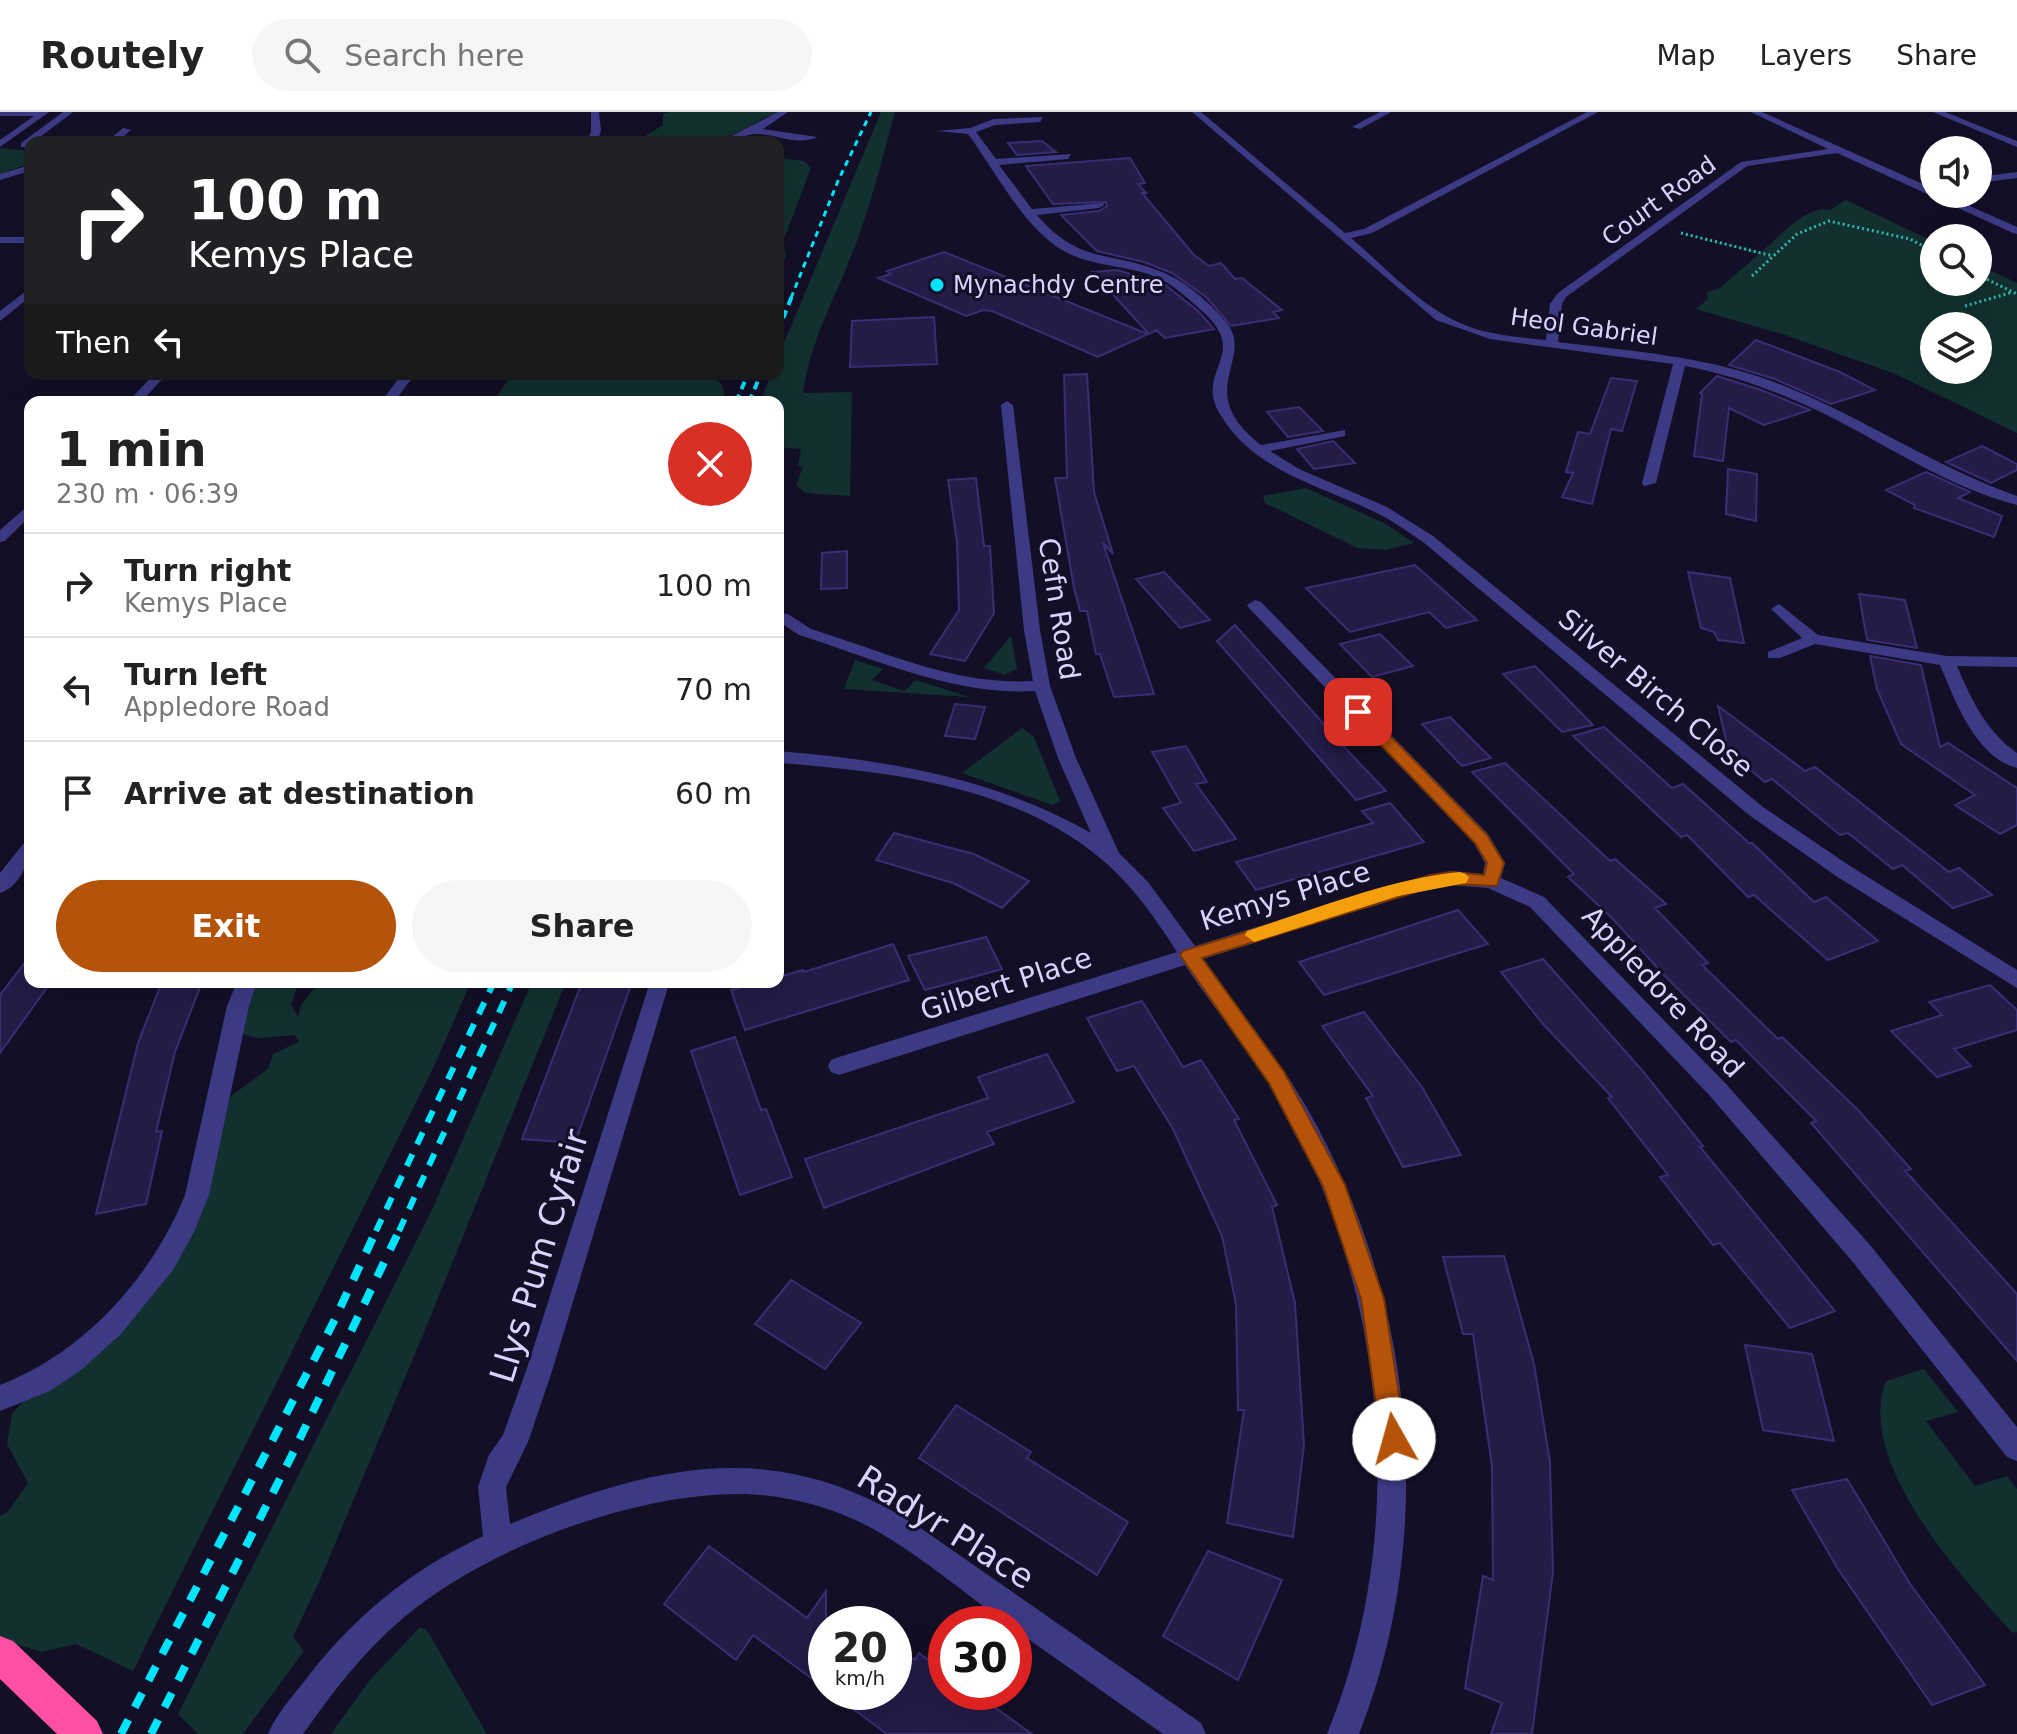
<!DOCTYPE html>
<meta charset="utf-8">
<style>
:root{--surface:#fff;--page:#f6f6f6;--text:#222;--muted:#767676;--line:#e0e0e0;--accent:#b45309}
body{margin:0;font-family:"DejaVu Sans",sans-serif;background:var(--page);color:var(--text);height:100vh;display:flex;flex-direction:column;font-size:30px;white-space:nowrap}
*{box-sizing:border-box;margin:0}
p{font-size:26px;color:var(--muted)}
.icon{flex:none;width:44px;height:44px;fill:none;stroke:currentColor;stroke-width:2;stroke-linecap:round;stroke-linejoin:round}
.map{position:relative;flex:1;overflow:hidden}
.side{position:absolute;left:24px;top:284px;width:760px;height:592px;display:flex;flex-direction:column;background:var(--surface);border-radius:16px;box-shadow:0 8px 32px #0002}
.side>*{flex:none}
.top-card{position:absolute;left:24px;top:24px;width:760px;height:244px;border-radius:16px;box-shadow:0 8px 32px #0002;background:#202124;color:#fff;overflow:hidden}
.buttons{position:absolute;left:1920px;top:24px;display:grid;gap:16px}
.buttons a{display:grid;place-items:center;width:72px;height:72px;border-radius:50%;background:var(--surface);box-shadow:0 8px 32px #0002;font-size:40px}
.speed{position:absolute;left:808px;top:1494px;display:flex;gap:16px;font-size:40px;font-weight:700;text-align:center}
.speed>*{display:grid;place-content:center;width:104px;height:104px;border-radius:50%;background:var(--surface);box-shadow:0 8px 32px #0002;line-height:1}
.speed small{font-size:20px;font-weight:400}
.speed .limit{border:12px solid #d22;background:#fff;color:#111}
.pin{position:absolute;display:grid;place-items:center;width:68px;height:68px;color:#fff;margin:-34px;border-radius:16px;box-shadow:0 4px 12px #0006}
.me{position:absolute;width:88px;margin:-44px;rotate:353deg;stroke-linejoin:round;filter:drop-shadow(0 0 6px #0008)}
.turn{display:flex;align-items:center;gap:28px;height:168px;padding:0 32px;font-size:36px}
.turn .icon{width:104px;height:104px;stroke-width:2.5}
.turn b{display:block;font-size:56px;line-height:68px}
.then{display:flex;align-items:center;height:76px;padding:0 32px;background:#0003;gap:16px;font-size:30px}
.round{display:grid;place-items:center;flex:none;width:84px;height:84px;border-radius:42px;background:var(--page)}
.summary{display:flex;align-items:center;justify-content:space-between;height:136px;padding:0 32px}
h1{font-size:48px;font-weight:800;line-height:60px}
.primary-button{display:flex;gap:16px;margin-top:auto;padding:16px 32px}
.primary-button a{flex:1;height:92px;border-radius:48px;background:var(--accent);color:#fff;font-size:32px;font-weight:800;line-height:92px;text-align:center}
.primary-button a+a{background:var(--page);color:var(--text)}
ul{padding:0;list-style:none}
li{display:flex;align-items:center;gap:24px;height:104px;padding:0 32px;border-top:2px solid var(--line)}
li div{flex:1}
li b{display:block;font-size:30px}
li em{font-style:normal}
header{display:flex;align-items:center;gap:48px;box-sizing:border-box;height:112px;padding:0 40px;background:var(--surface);border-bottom:2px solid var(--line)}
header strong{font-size:38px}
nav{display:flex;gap:44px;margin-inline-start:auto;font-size:28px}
.search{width:560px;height:72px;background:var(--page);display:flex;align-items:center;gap:20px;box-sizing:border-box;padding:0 28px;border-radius:44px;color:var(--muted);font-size:30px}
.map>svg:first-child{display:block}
</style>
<header>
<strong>Routely</strong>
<div class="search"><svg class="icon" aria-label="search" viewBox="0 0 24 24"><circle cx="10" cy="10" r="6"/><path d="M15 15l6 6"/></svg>Search here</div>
<nav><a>Map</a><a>Layers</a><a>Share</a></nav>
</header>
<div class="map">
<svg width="2017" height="1622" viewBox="0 0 2017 1622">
<rect width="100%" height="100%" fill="#130f26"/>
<path fill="#12302f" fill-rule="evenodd" d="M668 0H783C767 2 754 13 739 20 708 33 660 37 630 25L645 24 663 13V2Z
M881 0H895C882 47 870 97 852 142 833 191 811 227 803 281L852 280 850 384 805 381 796 373 803 355 798 354 801 337 778 335V290H760L771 262H778V245Z
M0 36 30 39V51L0 62Z
M778 46 804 49 811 56 783 130 786 145 778 156Z
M1846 88 1934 130V170H1978V152L2017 171V321L1893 261 1785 223 1696 197 1708 187 1707 180 1720 176 1759 142 1670 119 1761 140C1780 125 1805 93 1830 98ZM1978 214V258H1934V214Z
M512 262H722L718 268 723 275 726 290H493Z
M1306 376 1386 412 1414 431 1386 438 1357 436 1265 391 1263 384Z
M1011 524 1017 557 1005 563 984 556Z
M855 548 883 557 872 568 904 579 916 568 969 585 844 577Z
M1022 616 1034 625 1060 689 1052 693 962 661Z
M258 870H299L291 893 298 905 301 893 319 870H471L434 954 133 1559 76 1532 42 1540 8 1530 0 1524V1404L7 1401 28 1371 7 1332 12 1302 28 1284 129 1207 231 984 268 957 273 942 300 929 294 923 261 926 244 923 239 911Z
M532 870H566L425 1218 319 1470 293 1525 304 1539 243 1622H198L178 1602 430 1102Z
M1924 1257 1958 1300 1926 1309 1975 1374 2007 1364 2017 1377V1520L2013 1521C1963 1468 1854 1348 1886 1269Z
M420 1515 427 1518 487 1622H331L369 1569Z"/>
<path fill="#241b47" stroke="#3b2d73" stroke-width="2" d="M1042 29 1056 40 1017 43 1008 31Z
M1130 46 1145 71 1138 72 1146 81H1142L1194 143 1209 154 1221 151 1235 167 1242 166 1282 198 1273 200 1279 206 1231 214 1206 185 1172 161 1144 150 1097 139 1061 103 1099 99 1107 94 1106 90 1053 92 1026 54Z
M944 140 1148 222 1098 245 992 199 983 198 966 204 878 166 891 162 887 159Z
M1117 158 1164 172 1199 200 1214 217 1165 226 1156 218 1149 222 1092 160Z
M934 205 937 252 850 255 852 209Z
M1756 228 1840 260 1875 278 1831 292 1775 267 1729 253Z
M1087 262 1094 380 1113 442 1103 431 1154 582 1114 585 1100 542H1096L1087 499H1080L1074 476 1055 366H1067L1064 263Z
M1717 264 1761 278 1810 298 1764 313 1729 296 1723 349 1694 344 1702 282 1700 281Z
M1611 266 1637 269 1622 319 1611 317 1592 392 1562 385 1573 361 1566 360 1578 320 1590 322Z
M1299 295 1323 319 1288 325 1267 300Z
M1333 329 1355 351 1314 357 1297 337Z
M1982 334 2017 352V358L1991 371 1946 350Z
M1728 357 1757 362 1756 409 1726 402Z
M1926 360 1970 380 1958 386 2002 404 1994 425 1914 396 1915 393 1886 378Z
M976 366 984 434H990L994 501 965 549 930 542 959 498 957 430 948 368Z
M847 439V476L821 477 822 441Z
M1415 453 1477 508 1446 516 1429 500 1350 520 1306 476Z
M1164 460 1210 508 1180 516 1136 467Z
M1688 460 1730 466 1744 531 1718 528 1714 520 1701 516Z
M1859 482 1905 488 1917 536 1867 528Z
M1235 513 1347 638 1386 679 1356 688 1217 529Z
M1380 522 1413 554 1372 565 1340 532Z
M1870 544 1921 553 1940 635 1948 631 2017 676V713L2000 722 1955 693 1975 683 1901 632 1877 577Z
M1535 554 1593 613 1562 620 1503 562Z
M955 592 985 595 975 627 945 624Z
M1718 594 1805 659 1815 655 1949 760 1959 756 1992 783 1953 796 1902 753 1893 757 1848 721 1840 723 1772 667 1765 670 1725 637 1728 636Z
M1450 605 1491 646 1462 654 1422 612Z
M1604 615 1672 676 1683 672 1749 731H1752L1814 790 1826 785 1878 829 1828 848 1754 783 1748 785 1687 723 1681 725 1573 624Z
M1186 634 1207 670 1196 672 1236 727 1194 739 1163 696 1181 691 1152 640Z
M1505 651 1610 749 1615 747 1666 792 1655 796 1708 851 1702 853 1778 927 1782 925 1858 998 1911 1057 1905 1059 2017 1182V1249L1811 1011 1816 1009 1736 928 1731 930 1665 864 1611 805 1568 765 1574 762 1472 660Z
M1390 691 1424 730 1256 778 1236 750 1373 711 1362 699Z
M894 721 974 742 1029 769 1002 796 953 771 876 748Z
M1458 798 1488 832 1324 883 1299 850Z
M986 825 1002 857 925 878 908 844Z
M893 832 909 868 745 918 731 878 760 870H778V865L803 858 804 860Z
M30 844V870H51L0 941V883Z
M1543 847 1641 957 1703 1034 1700 1035 1835 1199 1790 1216 1720 1131 1713 1133 1660 1065 1668 1063 1608 986 1612 985 1543 912 1501 860Z
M162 870H202L175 940 156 1020 162 1019 146 1092 96 1102 138 931Z
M582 870H632L575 1031 522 1027Z
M1990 873 2017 898V918L1954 937 1971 954 1937 965 1891 919 1942 903 1929 890Z
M1142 889 1183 955 1201 948 1239 1007 1234 1008 1277 1093 1272 1095 1295 1191 1304 1333 1293 1425 1227 1411 1244 1298H1238L1236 1192 1222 1124 1173 1017 1134 954 1117 959 1087 906Z
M1364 900 1422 975 1461 1043 1403 1055 1366 986 1373 984 1322 914Z
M735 925 761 998 766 997 792 1065 740 1083 691 939Z
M1047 942 1074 990 987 1020 994 1032 824 1096 805 1047 988 986 978 965Z
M1504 1144 1534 1252 1550 1350 1553 1460 1532 1622H1491L1502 1591 1465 1576 1483 1464 1493 1468 1492 1354 1473 1222H1463L1443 1145Z
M791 1168 861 1211 825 1257 755 1212Z
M1745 1233 1812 1242 1834 1329 1763 1318Z
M956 1293 1031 1340 1027 1346 1128 1410 1097 1463 919 1346Z
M1847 1367 1910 1472 1985 1573 1932 1593 1838 1457 1792 1378Z
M709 1434 807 1506 826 1479V1577L753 1523 736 1548 664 1492Z
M1208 1439 1282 1468 1238 1568 1163 1524Z
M894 1533 915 1548 919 1541 946 1561V1580H973L1032 1622H887L830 1580H894Z"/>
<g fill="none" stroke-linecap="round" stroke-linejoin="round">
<path stroke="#2fb8b0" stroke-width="3" stroke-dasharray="2 3" stroke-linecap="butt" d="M1681 121 1773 144
M1978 163 2017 182
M1752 164 1797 122 1829 109 1910 127 1934 140
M1965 194 2013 180"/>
<path fill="#3d3a85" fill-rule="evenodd" d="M0 0H49L0 35V28L34 4H0Z
M63 0H73L27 35H21V31Z
M591 0H599L601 19 597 30H587L591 19Z
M778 0H788L763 17 817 25C798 34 778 23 759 22 746 21 734 30 720 30Z
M1192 0H1201L1345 121 1364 117 1587 0H1598L1372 121 1351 126C1385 155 1419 193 1460 211 1487 223 1517 225 1546 228L1550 192 1558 181 1741 50 1828 37 1751 0H1762L1934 77V82H1943L2017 115V122L2013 121 1837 41 1747 54 1566 185 1562 192 1558 230C1630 239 1705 244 1774 270 1858 302 1932 354 2017 384V393C1952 376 1894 338 1835 307 1787 283 1738 264 1685 254L1656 371 1644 374 1642 371 1673 252 1490 227 1436 208Z
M1380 0H1391L1360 17 1352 15Z
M1933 0H1945L2017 29V35Z
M1043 5 1040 10 995 13 976 20 996 47 1071 42 1068 47 999 53 1032 97 1103 91 1104 93 1099 96 1037 103C1080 153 1108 138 1162 160 1185 169 1209 190 1225 209 1258 246 1190 278 1261 333L1345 318V324L1270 339 1299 357 1387 395 1433 424 1763 695 1850 754 2017 858V876L1836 764 1749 703 1423 430C1408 420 1393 409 1377 401 1321 374 1253 359 1220 302 1193 258 1253 243 1201 198 1186 185 1171 170 1151 163 1123 153 1090 154 1064 139 1025 118 994 57 968 22L937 19 970 16 994 7Z
M123 16 131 18 117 30H106Z
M30 53V59L0 68V62Z
M2017 60V66L1978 71V65Z
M0 125H30V131H0Z
M30 176V185L0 209V199Z
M154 262H167L141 290H128Z
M402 262H415L394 290H381Z
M1007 289 1013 293 1040 518 1050 574 1076 646 1119 741 1148 770 1195 834 1395 772 1451 759 1483 762 1485 751 1474 731 1249 496 1247 493 1255 488 1261 490 1488 722 1505 751 1501 766 1544 785 1726 972 1870 1133 2017 1315V1349L2007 1345 1852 1149 1710 984 1530 795 1488 776 1451 773 1397 785 1203 847C1237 897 1277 943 1307 996 1414 1183 1439 1420 1359 1622H1327C1406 1430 1389 1208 1299 1024 1269 962 1223 910 1185 853L839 963 831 960 828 954 831 948 839 945 1177 840C1155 806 1132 772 1100 746 1013 673 886 659 778 651V639C887 648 995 666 1091 721L1058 646 1035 579C955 584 875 547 799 523L778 509V501L788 502 811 517C882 539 957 574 1033 569L1024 518 1001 293Z
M30 392V404L5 429 0 430V418Z
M1779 492 1818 523 1947 544 2017 545V555L1957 554C1972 589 1986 619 2017 641V656C1975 645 1955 588 1940 553L1815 532 1780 546H1768V540L1802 526 1771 497Z
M30 731C30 749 20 775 0 781V761L23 732Z
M237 870H257L249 894 209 1083 194 1120 173 1158 120 1223 81 1258 50 1279 0 1299V1273C84 1241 152 1165 185 1083L227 894Z
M650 870H666L668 875 553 1256 528 1330 506 1375 510 1412C656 1352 778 1323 919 1415L1201 1611 1206 1622H1163L1014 1517V1512H1007C960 1478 899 1425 846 1404 815 1391 779 1383 745 1382 635 1380 485 1436 402 1507 363 1540 332 1581 303 1622H268C276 1603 290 1587 303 1571 352 1506 409 1459 483 1424L478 1375 489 1343 503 1323 527 1256Z"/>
<path fill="#ff4fa3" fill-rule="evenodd" d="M0 1524 13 1529 97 1609 103 1622H57L0 1567Z"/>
<path stroke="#00e5ff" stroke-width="3" stroke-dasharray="6 5" stroke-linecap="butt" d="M791 186 838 69 871 0"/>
<path stroke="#00e5ff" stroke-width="4" stroke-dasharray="8 6" stroke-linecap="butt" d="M778 219 792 184
M736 290 748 262
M749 290 761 262"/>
<path stroke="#00e5ff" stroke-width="6" stroke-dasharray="13 11" stroke-linecap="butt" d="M376 1119 494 870
M399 1119 513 870"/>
<path stroke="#00e5ff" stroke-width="8" stroke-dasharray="16 14" stroke-linecap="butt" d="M121 1622 333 1211 377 1117
M151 1622 292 1343 400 1117"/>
</g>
<path fill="#b45309" stroke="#753606" stroke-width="2" d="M1358 595 1363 596 1487 723 1504 751 1497 774 1451 772 1432 775 1202 846 1284 960 1345 1073 1384 1187 1406 1327 1403 1336 1394 1339 1385 1336 1381 1327 1361 1187 1323 1074 1269 971 1180 843 1183 839 1431 763 1451 760 1484 763 1487 751 1475 731 1352 603 1350 600Z"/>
<path fill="#f59e0b" d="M1460 760 1466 762 1469 766 1466 771 1398 784 1254 830 1245 823 1247 819C1316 797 1388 767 1460 760Z"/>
<circle fill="#00e5ff" stroke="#130f26" stroke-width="3" cx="937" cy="173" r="8"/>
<g text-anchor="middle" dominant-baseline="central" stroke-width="6" stroke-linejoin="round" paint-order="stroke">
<g font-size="24" fill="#d9d4ff" stroke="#130f26">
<text transform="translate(1659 89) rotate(-36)">Court Road</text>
<text transform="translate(1584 215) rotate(8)">Heol Gabriel</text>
</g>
<g font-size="24" fill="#d9d4ff" stroke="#130f26" text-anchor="start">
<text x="953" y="173">Mynachdy Centre</text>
</g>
<g font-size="28" fill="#d9d4ff" stroke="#130f26">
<text transform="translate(1059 497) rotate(81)">Cefn Road</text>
<text transform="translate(1656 581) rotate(40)">Silver Birch Close</text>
<text transform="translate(1285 784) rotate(-17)">Kemys Place</text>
<text transform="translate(1006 872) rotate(-18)">Gilbert Place</text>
<text transform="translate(1663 880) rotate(47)">Appledore Road</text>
</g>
<g font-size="34" fill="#d9d4ff" stroke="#130f26">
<text transform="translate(539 1144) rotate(-73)">Llys Pum Cyfair</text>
<text transform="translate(946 1415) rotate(32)">Radyr Place</text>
</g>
</g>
</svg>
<div class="buttons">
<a><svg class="icon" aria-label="sound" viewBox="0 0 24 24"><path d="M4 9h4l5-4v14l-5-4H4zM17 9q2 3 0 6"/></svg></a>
<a><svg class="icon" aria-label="search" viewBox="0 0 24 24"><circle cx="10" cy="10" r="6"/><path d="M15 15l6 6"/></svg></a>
<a><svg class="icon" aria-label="layers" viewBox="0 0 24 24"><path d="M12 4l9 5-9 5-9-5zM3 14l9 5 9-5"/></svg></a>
</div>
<div class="speed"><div>20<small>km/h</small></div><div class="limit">30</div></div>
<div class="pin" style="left:1358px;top:600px;background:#d93025"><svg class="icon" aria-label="arrive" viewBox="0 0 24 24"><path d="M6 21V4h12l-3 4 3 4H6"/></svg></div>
<svg class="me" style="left:1394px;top:1327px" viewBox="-20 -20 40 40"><circle r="19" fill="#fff"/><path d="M0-13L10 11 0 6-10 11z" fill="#b45309"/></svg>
<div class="top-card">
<div class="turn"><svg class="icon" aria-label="right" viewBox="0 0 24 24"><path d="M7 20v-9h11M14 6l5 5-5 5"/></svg><div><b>100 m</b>Kemys Place</div></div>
<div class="then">Then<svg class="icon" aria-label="left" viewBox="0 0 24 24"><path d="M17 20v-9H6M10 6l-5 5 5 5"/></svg></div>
</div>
<section class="side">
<div class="summary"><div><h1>1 min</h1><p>230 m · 06:39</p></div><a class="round" style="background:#d93025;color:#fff"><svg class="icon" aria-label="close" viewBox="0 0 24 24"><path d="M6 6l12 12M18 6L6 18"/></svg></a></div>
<ul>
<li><svg class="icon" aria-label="right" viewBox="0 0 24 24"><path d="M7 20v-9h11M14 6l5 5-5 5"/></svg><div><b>Turn right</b><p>Kemys Place</p></div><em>100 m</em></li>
<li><svg class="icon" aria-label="left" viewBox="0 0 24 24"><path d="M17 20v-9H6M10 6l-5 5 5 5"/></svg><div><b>Turn left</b><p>Appledore Road</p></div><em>70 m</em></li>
<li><svg class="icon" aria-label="arrive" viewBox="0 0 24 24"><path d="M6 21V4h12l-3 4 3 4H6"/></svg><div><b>Arrive at destination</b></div><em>60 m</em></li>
</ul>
<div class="primary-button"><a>Exit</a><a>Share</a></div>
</section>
</div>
